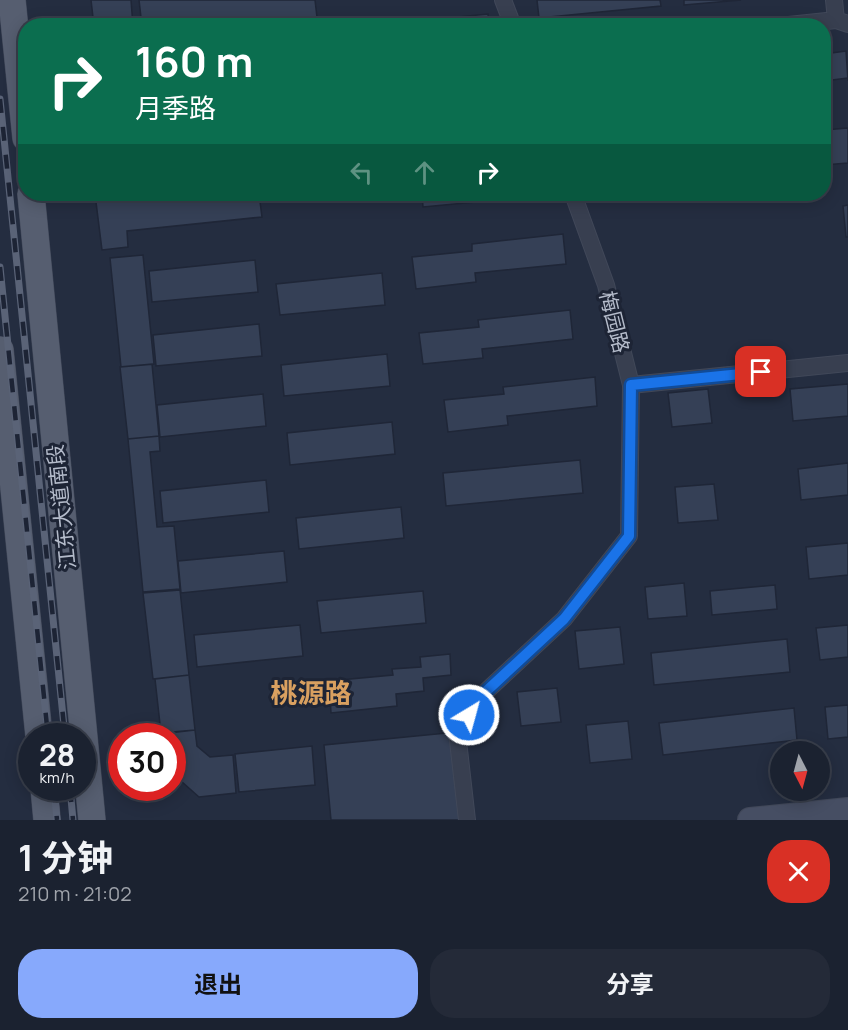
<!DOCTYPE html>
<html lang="zh">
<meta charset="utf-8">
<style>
:root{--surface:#1b2230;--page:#242a38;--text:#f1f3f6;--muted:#a0a4ab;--line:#393f4c;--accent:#87a9fc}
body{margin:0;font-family:Manrope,"Noto Sans SC",sans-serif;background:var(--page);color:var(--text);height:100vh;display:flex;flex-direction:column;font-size:22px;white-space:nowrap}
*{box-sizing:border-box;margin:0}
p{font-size:20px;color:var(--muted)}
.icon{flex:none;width:33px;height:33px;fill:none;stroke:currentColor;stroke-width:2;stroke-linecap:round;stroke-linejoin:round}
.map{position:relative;height:820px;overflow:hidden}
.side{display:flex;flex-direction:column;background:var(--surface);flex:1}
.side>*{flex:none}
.banner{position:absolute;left:18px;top:18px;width:813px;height:183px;border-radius:24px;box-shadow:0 3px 15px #0003,0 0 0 2px var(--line);background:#0b6e4f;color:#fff;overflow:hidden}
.needle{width:39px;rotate:174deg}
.buttons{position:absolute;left:770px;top:741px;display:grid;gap:12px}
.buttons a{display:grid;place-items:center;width:60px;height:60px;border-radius:50%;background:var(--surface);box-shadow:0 3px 15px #0003,0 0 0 2px var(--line);font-size:30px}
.speed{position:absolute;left:18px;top:723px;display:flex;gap:12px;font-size:30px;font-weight:700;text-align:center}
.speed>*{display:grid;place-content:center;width:78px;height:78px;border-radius:50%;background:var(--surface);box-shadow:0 3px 15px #0003,0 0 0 2px var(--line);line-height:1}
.speed small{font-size:15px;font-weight:400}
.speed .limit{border:9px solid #d22;background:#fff;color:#111}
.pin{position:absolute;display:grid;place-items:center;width:51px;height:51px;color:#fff;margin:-26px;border-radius:12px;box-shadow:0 3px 9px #0006}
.me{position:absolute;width:66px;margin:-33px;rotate:37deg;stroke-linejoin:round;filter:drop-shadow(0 0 4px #0008)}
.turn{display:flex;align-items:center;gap:21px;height:126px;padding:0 18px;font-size:27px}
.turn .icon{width:78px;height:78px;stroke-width:2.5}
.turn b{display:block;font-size:42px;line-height:51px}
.lanes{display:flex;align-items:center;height:57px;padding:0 18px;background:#0003;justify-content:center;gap:30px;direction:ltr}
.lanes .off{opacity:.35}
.round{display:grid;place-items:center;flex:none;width:63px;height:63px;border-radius:24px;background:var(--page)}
.head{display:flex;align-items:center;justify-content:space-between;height:102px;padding:0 18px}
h1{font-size:36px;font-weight:700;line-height:45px}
.primary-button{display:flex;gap:12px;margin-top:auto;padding:12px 18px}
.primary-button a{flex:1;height:69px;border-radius:24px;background:var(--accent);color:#111;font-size:24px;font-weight:700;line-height:69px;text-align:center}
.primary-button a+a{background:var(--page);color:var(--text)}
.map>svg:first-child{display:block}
</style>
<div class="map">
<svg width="848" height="820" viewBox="0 0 848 820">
<rect width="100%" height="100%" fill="#242d40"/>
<path fill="#354056" stroke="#1f2637" stroke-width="1.5" d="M91 0H131L133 26H94Z
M139 0H315L318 26H142Z
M537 0H660L661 6 539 18Z
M684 0H741L684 5Z
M488 14 489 26H407V22Z
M846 51 848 81V78L824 81V54Z
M848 128V163L824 165V130Z
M95 194H259L262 217 127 231 128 247 102 250Z
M422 194H528L529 197 423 207Z
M848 205V237H846L843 206Z
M563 234 566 264 475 273 476 282 416 289 412 257 472 251V244Z
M143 255 154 364 121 367 110 258Z
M255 260 258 292 152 302 149 271Z
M382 273 385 305 280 315 276 284Z
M570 310 573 339 482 349 483 358 423 364 419 333 479 327 478 320Z
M259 324 262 356 156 366 153 335Z
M387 354 390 386 284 396 281 365Z
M152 364 159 436 128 439 120 367Z
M595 377 597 406 507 416 508 425 448 432 444 400 504 394 503 387Z
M848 384V416L793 421 790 389Z
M708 389 712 423 672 427 668 393Z
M263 394 266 426 160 437 157 405Z
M392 422 395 454 290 465 287 433Z
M159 436 160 451 150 452 157 527 174 526 180 589 143 592 128 439Z
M580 460 583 493 446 506 443 473Z
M848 463V495L801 500 798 469Z
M266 480 269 512 163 523 160 491Z
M714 484 718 520 678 523 675 487Z
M401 507 404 538 299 549 296 518Z
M848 543V575L809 579 806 547Z
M284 551 287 582 181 593 178 561Z
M684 583 687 616 648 619 645 587Z
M775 585 777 609 712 615 710 591Z
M180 590 189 675 153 679 143 593Z
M423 591 426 623 321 633 317 601Z
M300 625 303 656 197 667 194 635Z
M848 625V657L820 660 816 628Z
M620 627 624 664 579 669 575 631Z
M787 639 790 672 654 685 651 653Z
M450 654 451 675 423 678 424 691 396 694 397 706 331 713 329 681 393 675 392 669 421 667 420 657Z
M189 675 195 730 161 733 155 679Z
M557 688 561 722 521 726 517 692Z
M848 705V737L828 739 825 707Z
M794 708 797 740 663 755 659 723Z
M628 721 632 759 590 763 586 725Z
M195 730 197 746 210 757 233 755 236 793 199 797 172 773V736H161L160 734Z
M457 732 467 820H331L324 745Z
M312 746 315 785 239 792 235 754Z"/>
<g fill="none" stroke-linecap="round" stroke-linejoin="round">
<defs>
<path id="street" d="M503 0 513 26
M834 0 836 20
M779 26 836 20 848 24
M631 385 848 363
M467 820 457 732 480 697 564 619 629 536 631 385 606 285 573 194"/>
<path id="secondary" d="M750 820 848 810"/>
<path id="primary" d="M12 0 26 138
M31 194 92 820
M0 350 39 736
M44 788 47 820"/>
</defs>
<use href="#street" stroke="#414859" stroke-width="18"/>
<use href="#secondary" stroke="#414859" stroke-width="26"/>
<use href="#primary" stroke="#414859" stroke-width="28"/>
<use href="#street" stroke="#383f50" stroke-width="16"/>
<use href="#secondary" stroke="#464e63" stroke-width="24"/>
<use href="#primary" stroke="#565e70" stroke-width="27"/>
<defs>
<path id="rail" d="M0 99 65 736
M0 267 48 736
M54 788 57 820
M70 788 73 820"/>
</defs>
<use href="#rail" stroke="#5a6377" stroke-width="7"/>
<use href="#rail" stroke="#1d2435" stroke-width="4.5" stroke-dasharray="14" stroke-linecap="butt"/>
</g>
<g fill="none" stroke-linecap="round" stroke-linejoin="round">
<defs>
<path id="route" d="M469 715 480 697 564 619 629 536 631 385 761 372"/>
</defs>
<use href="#route" stroke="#114b97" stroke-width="15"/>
<use href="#route" stroke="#1a73e8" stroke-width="10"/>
</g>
<g text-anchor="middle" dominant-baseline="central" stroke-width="6" stroke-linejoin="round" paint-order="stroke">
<g font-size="21" fill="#b4bbca" stroke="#1d2435">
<text transform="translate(615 322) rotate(76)">梅园路</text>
<text transform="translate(61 507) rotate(-96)">江东大道南段</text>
</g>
<g font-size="27" font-weight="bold" fill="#d9a060" stroke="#1d2435">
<text x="311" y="692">桃源路</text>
</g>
</g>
</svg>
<div class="buttons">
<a><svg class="needle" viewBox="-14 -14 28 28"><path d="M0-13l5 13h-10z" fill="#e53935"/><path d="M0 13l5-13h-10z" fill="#a0a4ab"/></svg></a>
</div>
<div class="speed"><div>28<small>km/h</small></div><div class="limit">30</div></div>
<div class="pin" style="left:761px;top:372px;background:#d93025"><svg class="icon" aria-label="arrive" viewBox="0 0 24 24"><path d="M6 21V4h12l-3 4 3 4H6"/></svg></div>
<svg class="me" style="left:469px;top:715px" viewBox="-20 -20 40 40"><circle r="17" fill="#1a73e8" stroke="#fff" stroke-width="3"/><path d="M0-11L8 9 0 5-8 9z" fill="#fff"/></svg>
<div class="banner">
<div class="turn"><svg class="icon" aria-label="right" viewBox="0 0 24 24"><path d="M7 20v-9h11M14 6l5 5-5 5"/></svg><div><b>160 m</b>月季路</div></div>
<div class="lanes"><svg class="icon off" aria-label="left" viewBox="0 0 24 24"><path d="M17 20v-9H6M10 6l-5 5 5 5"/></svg><svg class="icon off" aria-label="ahead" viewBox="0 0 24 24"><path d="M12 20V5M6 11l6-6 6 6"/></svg><svg class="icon" aria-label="right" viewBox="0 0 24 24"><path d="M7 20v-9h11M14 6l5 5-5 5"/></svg></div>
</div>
</div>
<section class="side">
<div class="head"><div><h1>1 分钟</h1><p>210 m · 21:02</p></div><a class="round" style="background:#d93025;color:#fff"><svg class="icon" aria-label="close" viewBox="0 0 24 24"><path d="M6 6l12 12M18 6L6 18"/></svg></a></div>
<div class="primary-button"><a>退出</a><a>分享</a></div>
</section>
